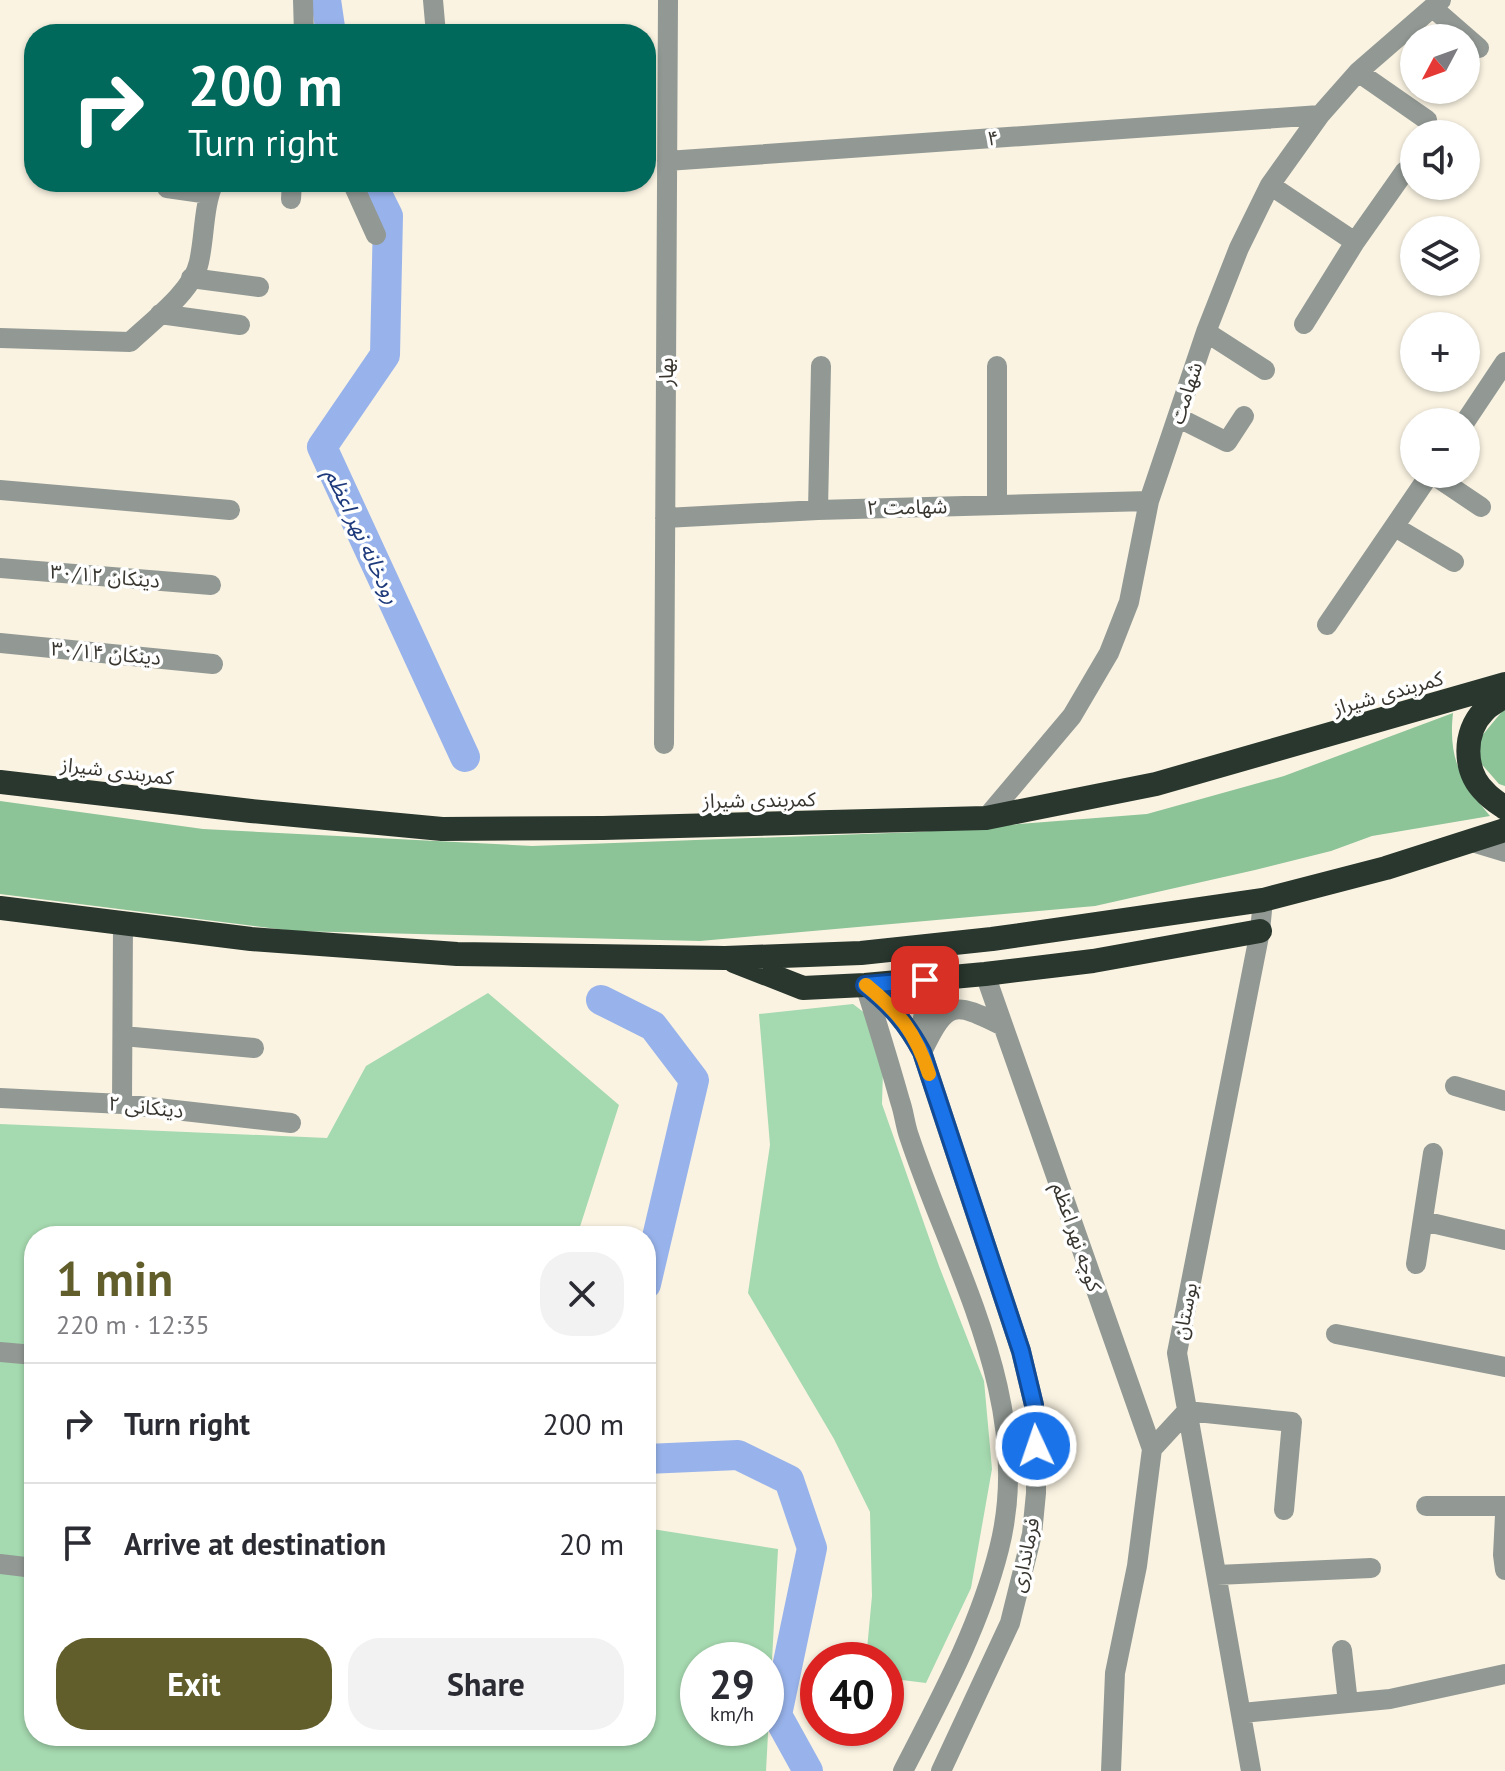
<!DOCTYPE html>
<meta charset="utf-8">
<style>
:root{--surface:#fff;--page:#f2f2f3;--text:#2b2b33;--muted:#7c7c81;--line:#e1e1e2;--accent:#615e2b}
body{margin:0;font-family:"PT Sans","Noto Sans Arabic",sans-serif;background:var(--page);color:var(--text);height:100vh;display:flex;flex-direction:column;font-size:30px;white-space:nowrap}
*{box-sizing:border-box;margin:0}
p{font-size:26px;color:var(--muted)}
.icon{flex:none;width:44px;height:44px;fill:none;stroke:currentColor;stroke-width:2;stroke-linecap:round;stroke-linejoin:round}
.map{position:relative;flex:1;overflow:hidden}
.sheet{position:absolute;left:24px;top:1226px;width:632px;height:520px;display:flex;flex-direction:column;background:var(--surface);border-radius:32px;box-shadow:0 2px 6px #0004}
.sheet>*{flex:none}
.top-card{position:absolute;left:24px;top:24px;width:632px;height:168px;border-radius:32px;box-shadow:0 2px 6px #0004;background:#00695c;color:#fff;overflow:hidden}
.needle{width:52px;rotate:229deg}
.buttons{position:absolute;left:1400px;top:24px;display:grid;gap:16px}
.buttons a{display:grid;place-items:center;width:80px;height:80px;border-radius:50%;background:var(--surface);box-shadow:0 2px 6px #0004;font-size:40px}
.speed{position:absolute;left:680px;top:1642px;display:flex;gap:16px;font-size:40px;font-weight:700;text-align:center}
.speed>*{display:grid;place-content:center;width:104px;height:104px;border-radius:50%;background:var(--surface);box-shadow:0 2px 6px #0004;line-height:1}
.speed small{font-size:20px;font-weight:400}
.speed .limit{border:12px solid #d22;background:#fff;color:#111}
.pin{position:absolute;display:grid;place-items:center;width:68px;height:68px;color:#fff;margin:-34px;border-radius:16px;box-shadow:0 4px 12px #0006}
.me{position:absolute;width:88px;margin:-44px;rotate:357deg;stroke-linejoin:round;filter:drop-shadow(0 0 6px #0008)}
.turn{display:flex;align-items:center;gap:28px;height:168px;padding:0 32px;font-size:36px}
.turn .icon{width:104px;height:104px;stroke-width:2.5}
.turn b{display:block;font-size:56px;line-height:68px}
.round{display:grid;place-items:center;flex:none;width:84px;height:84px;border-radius:32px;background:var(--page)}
.overview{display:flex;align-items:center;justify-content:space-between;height:136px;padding:0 32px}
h1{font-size:48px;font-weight:800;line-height:60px;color:var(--accent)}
.button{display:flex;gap:16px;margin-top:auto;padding:16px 32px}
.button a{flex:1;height:92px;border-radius:32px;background:var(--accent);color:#fff;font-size:32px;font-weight:800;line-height:92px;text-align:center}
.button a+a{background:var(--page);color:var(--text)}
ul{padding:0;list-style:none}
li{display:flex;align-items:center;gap:24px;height:120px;padding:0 32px;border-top:2px solid var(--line)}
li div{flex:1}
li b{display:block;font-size:30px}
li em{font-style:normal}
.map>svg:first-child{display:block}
</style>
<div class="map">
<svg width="1505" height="1771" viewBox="0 0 1505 1771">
<rect width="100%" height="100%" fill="#faf3e2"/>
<path fill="#a5d9af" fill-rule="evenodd" d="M488 993 619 1105 577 1236H34V1736H646V1528L778 1549 766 1771H0V1124L327 1138 366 1066ZM698 1660H766V1728H698Z
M853 1004 866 1014 883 1070 882 1104 939 1266 984 1381 992 1469 971 1588 926 1683 886 1678V1660H866L872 1596 870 1512 834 1439 748 1293 770 1145 759 1014Z"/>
<path fill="#8cc397" d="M1505 708V786L1499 784 1478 760 1480 738Z
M1453 713C1448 759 1461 781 1490 816L1372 836 1331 851 1255 870 1095 906 700 941 294 931 0 894V801L203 829 532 846 918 832 1147 814 1284 776Z"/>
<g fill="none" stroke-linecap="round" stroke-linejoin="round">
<path stroke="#98b3eb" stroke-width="30" d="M326 0 331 34
M371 182 388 216 385 355 322 447 465 757
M601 1000 653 1026 694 1080 646 1284
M646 1459 738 1455 789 1480 812 1548 777 1715 808 1771"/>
<path stroke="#929994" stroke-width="20" d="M303 0 304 34
M433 0 436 34
M1433 8 1479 48
M1358 72 1427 120
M667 161 1320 115
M352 182 376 235
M1270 185 1355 242
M167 188 209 194
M291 199 292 182
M191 278 259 287
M160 314 240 325
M1304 324 1355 242 1405 171
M1206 332 1265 370
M0 338 130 342C151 322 193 291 199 262 205 235 203 207 214 182
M1179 418 1227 442 1244 416
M1465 422 1505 362
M1432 474 1481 507
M0 490 230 510
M997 505V366
M818 510 821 366
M665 518 818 510 1149 501
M1395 527 1454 562
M0 568 211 585
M1327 625 1430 474
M0 643 213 664
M664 744 668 0
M986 818 1072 716 1109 653 1129 602 1149 501 1206 332 1239 248 1270 185 1320 115 1358 72 1441 0
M1472 842 1505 852
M985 974 1152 1449
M865 985C891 1005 907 1024 922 1052L1021 1351 1034 1405 1036 1446V1493L1032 1534 1010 1623 941 1771
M865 985C877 1023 889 1062 900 1101 904 1112 905 1125 909 1136 953 1269 1036 1404 999 1549 979 1628 940 1699 903 1771
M123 1036 254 1048
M922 1044C921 1007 925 999 955 977
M922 1052C947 1000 953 1001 1003 1026
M1455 1086 1505 1101
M0 1098 122 1104 291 1123
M122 1104 123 923
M1423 1221 1505 1240
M1416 1264 1433 1153
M1336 1334 1505 1367
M0 1352 34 1355
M1426 1506H1505
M1505 1515 1503 1555 1505 1570
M0 1564 34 1568
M1217 1575 1371 1568
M1342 1650 1348 1703
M1242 1713 1390 1699 1505 1674
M1111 1771 1115 1673 1137 1566 1152 1449 1187 1411 1292 1422 1284 1510
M1251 1771 1177 1353 1260 931 1263 900"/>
<path stroke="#29372e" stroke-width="24" d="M1505 696C1498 701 1489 705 1484 711 1463 732 1463 771 1485 792 1490 798 1498 803 1505 808
M0 782 251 811 442 829 603 828 986 818 1156 784 1505 684
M0 908 251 939 457 954 725 958 861 953 992 939 1263 900 1386 868 1505 830
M734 961 803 988 865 985 985 974 1093 961 1260 931"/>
</g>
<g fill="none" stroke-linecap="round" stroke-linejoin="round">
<defs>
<path id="route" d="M925 980 865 985C891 1005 907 1024 922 1052L1021 1351 1034 1405 1036 1446"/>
</defs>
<use href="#route" stroke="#114b97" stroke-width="20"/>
<use href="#route" stroke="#1a73e8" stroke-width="14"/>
<path stroke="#f59e0b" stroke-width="14" d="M866 985C899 1012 916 1033 929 1074"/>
</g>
<g text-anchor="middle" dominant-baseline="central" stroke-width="7" stroke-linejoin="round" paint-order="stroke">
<g font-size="20" fill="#393630" stroke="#fff">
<text transform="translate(993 138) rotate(-4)">۴</text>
<text transform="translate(666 372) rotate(-90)">بهار</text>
<text transform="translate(1186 393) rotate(-72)">شهامت</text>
<text transform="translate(907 507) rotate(-1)">۲ شهامت</text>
<text transform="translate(105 576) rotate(5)">۳۰/۱۲ دینکان</text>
<text transform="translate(106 653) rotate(5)">۳۰/۱۴ دینکان</text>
<text transform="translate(1388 693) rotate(-16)">کمربندی شیراز</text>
<text transform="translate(117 771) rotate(7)">کمربندی شیراز</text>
<text transform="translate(759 800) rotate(-1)">کمربندی شیراز</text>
<text transform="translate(146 1107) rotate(6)">۲ دینکانی</text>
<text transform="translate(1077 1237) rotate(71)">کوچه نهر اعظم</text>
<text transform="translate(1185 1311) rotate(-79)">بوستان</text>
<text transform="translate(1025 1555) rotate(-78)">فرمانداری</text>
</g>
<g font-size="22" font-style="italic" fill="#203b7c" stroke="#fff">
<text transform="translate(363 536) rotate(65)">رودخانه نهر اعظم</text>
</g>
</g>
</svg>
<div class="buttons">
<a><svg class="needle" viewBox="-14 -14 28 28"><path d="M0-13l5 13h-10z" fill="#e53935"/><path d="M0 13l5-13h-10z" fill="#7c7c81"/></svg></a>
<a><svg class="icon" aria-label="sound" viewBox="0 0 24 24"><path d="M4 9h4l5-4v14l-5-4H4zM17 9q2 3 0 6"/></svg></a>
<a><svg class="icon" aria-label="layers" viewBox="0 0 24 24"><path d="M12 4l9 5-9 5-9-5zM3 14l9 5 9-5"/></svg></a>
<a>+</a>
<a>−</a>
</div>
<div class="speed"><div>29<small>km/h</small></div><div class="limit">40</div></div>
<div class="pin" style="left:925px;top:980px;background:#d93025"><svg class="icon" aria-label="arrive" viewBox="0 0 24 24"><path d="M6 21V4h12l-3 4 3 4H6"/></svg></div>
<svg class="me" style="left:1036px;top:1446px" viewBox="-20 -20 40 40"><circle r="17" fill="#1a73e8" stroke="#fff" stroke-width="3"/><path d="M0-11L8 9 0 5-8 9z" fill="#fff"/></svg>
<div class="top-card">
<div class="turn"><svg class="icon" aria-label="right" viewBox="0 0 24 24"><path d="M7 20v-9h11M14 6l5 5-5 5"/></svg><div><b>200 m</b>Turn right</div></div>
</div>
<section class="sheet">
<div class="overview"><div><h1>1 min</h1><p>220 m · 12:35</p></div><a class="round"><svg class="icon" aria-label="close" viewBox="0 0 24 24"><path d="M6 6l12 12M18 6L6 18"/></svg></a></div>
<ul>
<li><svg class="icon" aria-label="right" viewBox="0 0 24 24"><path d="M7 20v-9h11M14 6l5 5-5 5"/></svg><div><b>Turn right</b></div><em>200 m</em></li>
<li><svg class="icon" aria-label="arrive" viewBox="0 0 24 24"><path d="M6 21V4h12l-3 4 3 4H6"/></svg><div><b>Arrive at destination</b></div><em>20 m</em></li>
</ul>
<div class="button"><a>Exit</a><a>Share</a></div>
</section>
</div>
